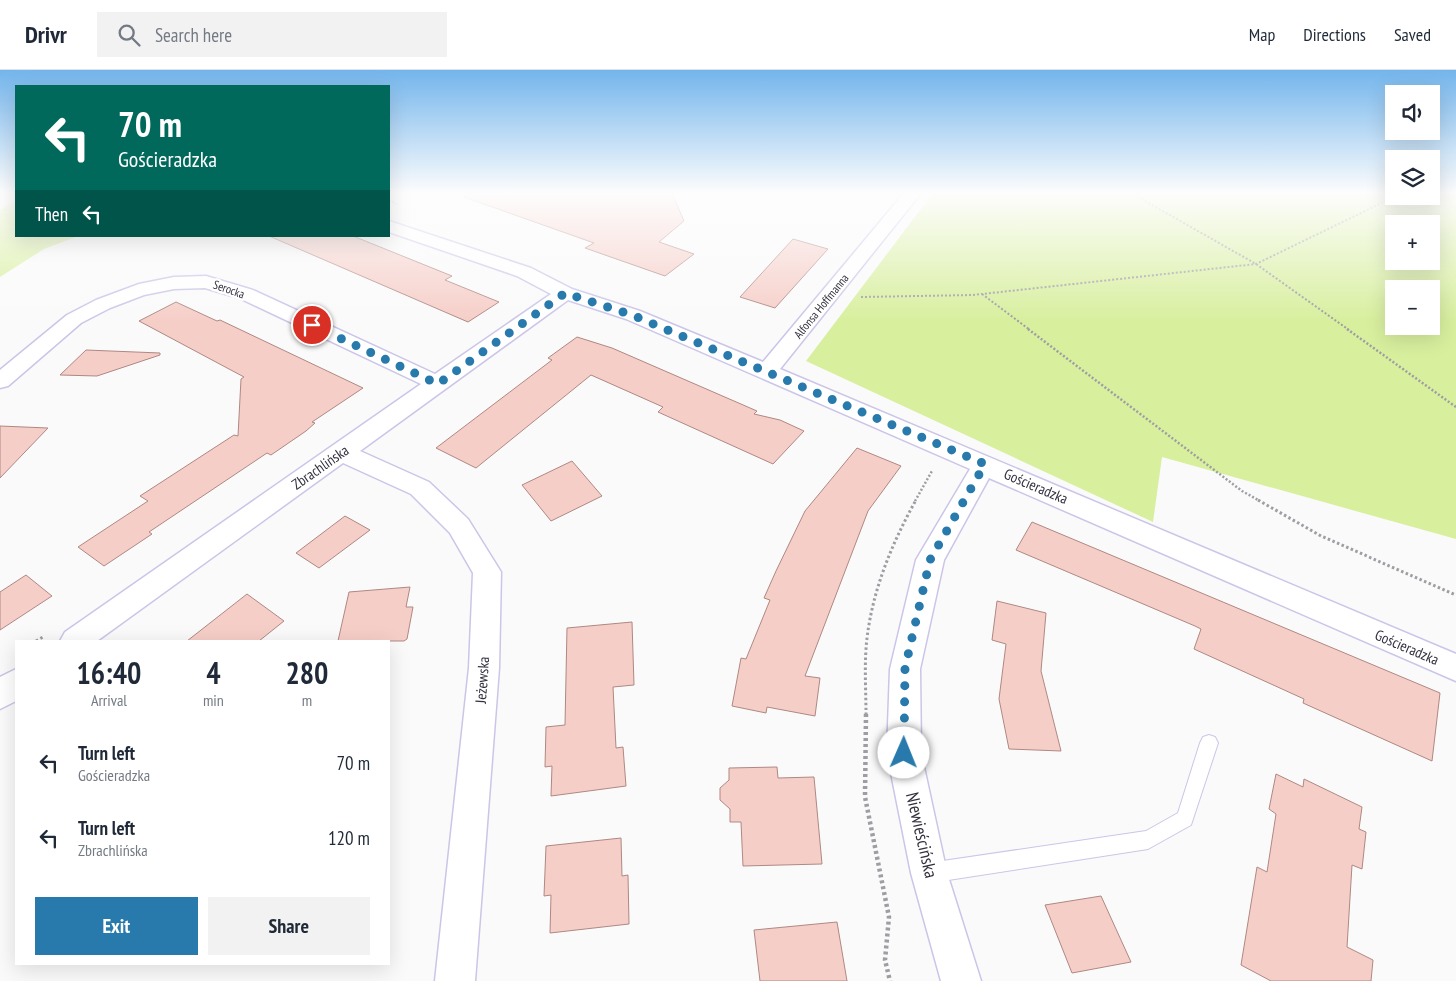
<!DOCTYPE html>
<meta charset="utf-8">
<style>
:root{--surface:#fff;--page:#f2f2f3;--text:#1f2937;--muted:#747a83;--line:#e0e1e3;--accent:#277aab}
body{margin:0;font-family:"PT Sans Narrow",sans-serif;background:var(--page);color:var(--text);height:100vh;display:flex;flex-direction:column;font-size:19px;white-space:nowrap}
*{box-sizing:border-box;margin:0}
p{font-size:16px;color:var(--muted)}
.icon{flex:none;width:28px;height:28px;fill:none;stroke:currentColor;stroke-width:2;stroke-linecap:round;stroke-linejoin:round}
.map{position:relative;flex:1;overflow:hidden}
.drawer{position:absolute;left:15px;top:570px;width:375px;height:325px;display:flex;flex-direction:column;background:var(--surface);border-radius:0px;box-shadow:0 5px 20px #0002}
.drawer>*{flex:none}
.hud{position:absolute;left:15px;top:15px;width:375px;height:152px;border-radius:0px;box-shadow:0 5px 20px #0002;background:#00695c;color:#fff;overflow:hidden}
.buttons{position:absolute;left:1385px;top:15px;display:grid;gap:10px}
.buttons a{display:grid;place-items:center;width:55px;height:55px;border-radius:0px;background:var(--surface);box-shadow:0 5px 20px #0002;font-size:25px}
.pin{position:absolute;display:grid;place-items:center;width:42px;height:42px;color:#fff;margin:-21px;border:2px solid #fff;border-radius:50%;box-shadow:0 1px 5px #0007}
.me{position:absolute;width:55px;margin:-28px;rotate:1deg;stroke-linejoin:round;filter:drop-shadow(0 0 4px #0008)}
.turn{display:flex;align-items:center;gap:18px;height:105px;padding:0 20px;font-size:22px}
.turn .icon{width:65px;height:65px;stroke-width:2.5}
.turn b{display:block;font-size:35px;line-height:42px}
.then{display:flex;align-items:center;height:48px;padding:0 20px;background:#0003;gap:10px;font-size:19px}
.eta{display:flex;justify-content:space-evenly;align-items:center;height:85px;text-align:center}
.eta b{font-size:30px;font-weight:600;line-height:35px}
.button{display:flex;gap:10px;margin-top:auto;padding:10px 20px}
.button a{flex:1;height:58px;border-radius:0px;background:var(--accent);color:#fff;font-size:20px;font-weight:600;line-height:58px;text-align:center}
.button a+a{background:var(--page);color:var(--text)}
ul{padding:0;list-style:none}
li{display:flex;align-items:center;gap:15px;height:75px;padding:0 20px}
li div{flex:1}
li b{display:block;font-size:19px}
li em{font-style:normal}
header{display:flex;align-items:center;gap:30px;box-sizing:border-box;height:70px;padding:0 25px;background:var(--surface);border-bottom:1px solid var(--line)}
header strong{font-size:24px}
nav{display:flex;gap:28px;margin-inline-start:auto;font-size:18px}
.search{width:350px;height:45px;background:var(--page);display:flex;align-items:center;gap:12px;box-sizing:border-box;padding:0 18px;border-radius:0px;color:var(--muted);font-size:19px}
.map>svg:first-child{display:block}
</style>
<header>
<strong>Drivr</strong>
<div class="search"><svg class="icon" aria-label="search" viewBox="0 0 24 24"><circle cx="10" cy="10" r="6"/><path d="M15 15l6 6"/></svg>Search here</div>
<nav><a>Map</a><a>Directions</a><a>Saved</a></nav>
</header>
<div class="map">
<svg width="1456" height="911" viewBox="0 0 1456 911">
<rect width="100%" height="100%" fill="#fafafa"/>
<path fill="#d8ef9e" fill-rule="evenodd" d="M933 123H1394V126H1431V123H1456V469L1162 387 1153 452 806 291ZM1394 154H1431V191H1394ZM1394 219H1431V256H1394Z
M16 129V166H78L44 179 0 207V140Z"/>
<path fill="#f6cec8" stroke="#af8883" d="M465 123H672L684 151 659 172 694 184 665 206 585 178 594 173 464 127Z
M269 166H353L452 206 445 210 499 232 468 252Z
M793 169 828 179 775 238 740 227Z
M176 232 217 251 220 250 363 318 312 352 315 353 306 361 271 385 267 383 149 462 152 464 104 496 78 477 148 431 140 426 234 365 238 366 241 309 244 307 139 251Z
M577 267 612 278 757 341 754 344 780 350 804 361 773 394 658 342 663 337 591 305 476 398 436 378 552 290 548 288Z
M86 280 160 283V285L97 306 60 305Z
M0 356 48 358 0 408Z
M857 378 901 396 868 441 805 606 820 608 815 646 767 637 766 643 732 636 741 588 746 589 770 530 764 528 776 501 805 441Z
M572 391 602 426 551 451 522 415Z
M345 446 370 460 319 498 296 483Z
M1032 452 1440 623 1432 691 1303 633 1304 629 1194 579 1201 559 1195 556 1016 480Z
M26 505 52 526 0 560V522Z
M410 517 406 537H413L407 569 404 571H338L349 522Z
M247 524 284 551 259 571H187Z
M997 531 1046 543 1041 601 1061 681 1009 679 999 629 1006 574 992 570Z
M632 552 634 615 613 617 616 678 623 677 626 716 551 726 552 696 545 697 546 657 565 655 567 558Z
M777 697 778 708 814 707 822 794 743 796 741 752H730V739L720 730V718L729 710V698Z
M1276 704 1303 717 1304 709 1362 737 1359 759 1366 762 1362 799 1352 795 1347 877 1373 890 1371 911H1271L1241 895 1257 797 1267 802 1276 744 1269 739Z
M621 768 622 806 628 805 629 854 550 863 551 825 544 826 546 776Z
M1101 826 1131 892 1072 903 1045 835Z
M837 852 847 911H760L754 860Z"/>
<g fill="none" stroke-linecap="round" stroke-linejoin="round">
<defs>
<path id="service" d="M1209 665 1215 667 1218 673 1191 755 1148 779 929 813 922 810 919 803 922 796 929 793 1146 761 1178 743 1200 673 1203 667Z"/>
<path id="minor" d="M904 123H921L780 299 1456 584V611L989 408 944 490 920 599 921 683 947 803 981 911H941L911 803 887 683 890 599 916 490 970 399 626 249 568 230 360 381 429 412 468 449 501 502 499 598 475 911H435L469 598 473 503 450 463 411 424 343 393 97 571H60L65 562 421 314 239 228 205 218 174 219 144 225 110 238 81 253 8 316 0 318V300L67 245 96 230 139 214 174 207 206 206 253 220 435 304 551 224 517 206 389 162V151L531 198 572 219 640 241 763 292Z
M16 599V631L0 639V607Z"/>
</defs>
<use href="#service" stroke="#ccc5e8" stroke-width="2"/>
<use href="#minor" stroke="#ccc5e8" stroke-width="3"/>
<path stroke="#9e9da3" stroke-width="2" stroke-dasharray="2 2" stroke-linecap="butt" d="M1131 123 1256 194 1349 260
M389 130 397 134
M982 224 1030 260
M861 227 973 225 1256 194 1396 126"/>
<path stroke="#9e9da3" stroke-width="2.5" stroke-dasharray="2 2" stroke-linecap="butt" d="M1028 259 1242 421 1260 431
M1347 259 1456 337
M915 431 932 401"/>
<path stroke="#9e9da3" stroke-width="3" stroke-dasharray="2.5 2.5" stroke-linecap="butt" d="M1258 430 1321 466 1456 525
M36 571 43 567
M866 645C866 620 864 593 867 568 873 519 892 473 916 430"/>
<path stroke="#9e9da3" stroke-width="4.5" stroke-dasharray="3 3" stroke-linecap="butt" d="M866 644 865 727 889 847 885 890 890 911"/>
<use href="#service" fill="#fff" fill-rule="evenodd"/>
<use href="#minor" fill="#fff" fill-rule="evenodd"/>
</g>
<linearGradient id="sky" x2="0" y2="1"><stop stop-color="#73b5ec"/><stop offset="0.49" stop-color="#fdfdfd"/><stop offset="1" stop-color="#fdfdfd" stop-opacity="0"/></linearGradient>
<rect width="1456" height="251" fill="url(#sky)"/>
<g fill="none" stroke-linecap="round" stroke-linejoin="round">
<path stroke="#277aab" stroke-width="9" stroke-dasharray="0 16.2" d="M312 255 438 314 565 223 632 245 985 394 930 490 905 598 904 683"/>
</g>
<g text-anchor="middle" dominant-baseline="central" stroke-width="5" stroke-linejoin="round" paint-order="stroke">
<g font-size="12" fill="#33303d" stroke="#fff">
<text transform="translate(229 219) rotate(19)">Serocka</text>
<text transform="translate(821 236) rotate(-51)">Alfonsa Hoffmanna</text>
</g>
<g font-size="15" fill="#33303d" stroke="#fff">
<text transform="translate(320 397) rotate(-35)">Zbrachlińska</text>
<text transform="translate(1036 416) rotate(23)">Gościeradzka</text>
<text transform="translate(1407 577) rotate(23)">Gościeradzka</text>
<text transform="translate(482 610) rotate(-86)">Jeżewska</text>
</g>
<g font-size="18" fill="#33303d" stroke="#fff">
<text transform="translate(922 765) rotate(77)">Niewieścińska</text>
</g>
</g>
</svg>
<div class="buttons">
<a><svg class="icon" aria-label="sound" viewBox="0 0 24 24"><path d="M4 9h4l5-4v14l-5-4H4zM17 9q2 3 0 6"/></svg></a>
<a><svg class="icon" aria-label="layers" viewBox="0 0 24 24"><path d="M12 4l9 5-9 5-9-5zM3 14l9 5 9-5"/></svg></a>
<a>+</a>
<a>−</a>
</div>
<div class="pin" style="left:312px;top:255px;background:#d93025"><svg class="icon" aria-label="arrive" viewBox="0 0 24 24"><path d="M6 21V4h12l-3 4 3 4H6"/></svg></div>
<svg class="me" style="left:904px;top:683px" viewBox="-20 -20 40 40"><circle r="19" fill="#fff"/><path d="M0-13L10 11 0 6-10 11z" fill="#277aab"/></svg>
<div class="hud">
<div class="turn"><svg class="icon" aria-label="left" viewBox="0 0 24 24"><path d="M17 20v-9H6M10 6l-5 5 5 5"/></svg><div><b>70 m</b>Gościeradzka</div></div>
<div class="then">Then<svg class="icon" aria-label="left" viewBox="0 0 24 24"><path d="M17 20v-9H6M10 6l-5 5 5 5"/></svg></div>
</div>
<section class="drawer">
<div class="eta">
<div><b>16:40</b><p>Arrival</p></div>
<div><b>4</b><p>min</p></div>
<div><b>280</b><p>m</p></div>
</div>
<ul>
<li><svg class="icon" aria-label="left" viewBox="0 0 24 24"><path d="M17 20v-9H6M10 6l-5 5 5 5"/></svg><div><b>Turn left</b><p>Gościeradzka</p></div><em>70 m</em></li>
<li><svg class="icon" aria-label="left" viewBox="0 0 24 24"><path d="M17 20v-9H6M10 6l-5 5 5 5"/></svg><div><b>Turn left</b><p>Zbrachlińska</p></div><em>120 m</em></li>
</ul>
<div class="button"><a>Exit</a><a>Share</a></div>
</section>
</div>
